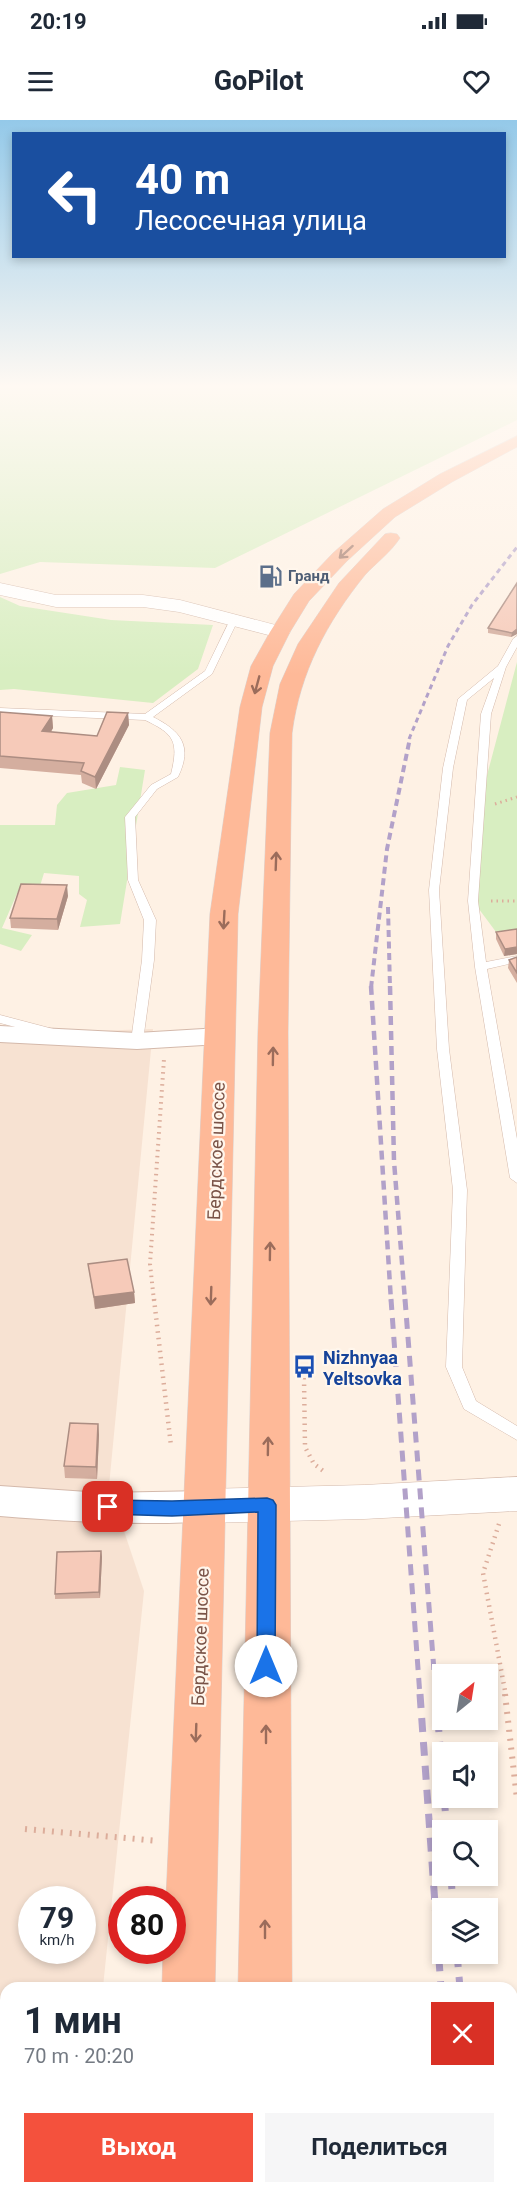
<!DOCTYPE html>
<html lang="ru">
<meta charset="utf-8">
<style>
:root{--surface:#fff;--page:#f6f6f7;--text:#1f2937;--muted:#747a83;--accent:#f4513d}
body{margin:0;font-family:Roboto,sans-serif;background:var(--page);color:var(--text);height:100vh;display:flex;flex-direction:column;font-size:22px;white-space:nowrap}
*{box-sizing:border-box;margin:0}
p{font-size:20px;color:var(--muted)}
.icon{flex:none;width:33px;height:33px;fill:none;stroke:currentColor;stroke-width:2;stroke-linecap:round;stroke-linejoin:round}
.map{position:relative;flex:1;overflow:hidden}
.side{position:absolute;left:0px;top:1862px;width:518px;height:212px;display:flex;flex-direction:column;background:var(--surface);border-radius:18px 18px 0 0;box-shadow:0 3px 9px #0003}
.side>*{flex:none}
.top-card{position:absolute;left:12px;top:12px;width:494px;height:126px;border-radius:0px;box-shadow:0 3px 9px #0003;background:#1a4fa0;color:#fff;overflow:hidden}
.needle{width:39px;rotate:30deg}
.buttons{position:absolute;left:432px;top:1544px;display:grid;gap:12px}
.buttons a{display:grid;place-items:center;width:66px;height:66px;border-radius:0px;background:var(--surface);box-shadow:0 3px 9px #0003;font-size:30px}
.speed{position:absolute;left:18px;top:1766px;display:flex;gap:12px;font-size:30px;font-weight:700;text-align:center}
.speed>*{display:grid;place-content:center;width:78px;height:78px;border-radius:50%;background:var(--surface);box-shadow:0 3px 9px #0003;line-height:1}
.speed small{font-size:15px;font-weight:400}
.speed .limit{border:9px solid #d22;background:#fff;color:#111}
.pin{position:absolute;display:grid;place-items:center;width:51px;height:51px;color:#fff;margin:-26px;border-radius:12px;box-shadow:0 3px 9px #0006}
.me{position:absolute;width:66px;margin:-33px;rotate:0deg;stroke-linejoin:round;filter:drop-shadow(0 0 4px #0008)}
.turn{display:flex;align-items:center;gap:21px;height:126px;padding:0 24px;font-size:27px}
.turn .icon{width:78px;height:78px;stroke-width:2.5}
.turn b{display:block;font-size:42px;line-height:51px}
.round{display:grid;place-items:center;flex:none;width:63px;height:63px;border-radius:0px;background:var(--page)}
.overview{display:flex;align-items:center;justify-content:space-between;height:102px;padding:0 24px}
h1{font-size:36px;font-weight:700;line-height:45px}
.primary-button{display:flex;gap:12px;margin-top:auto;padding:12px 24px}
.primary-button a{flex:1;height:69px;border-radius:0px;background:var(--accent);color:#fff;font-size:24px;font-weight:700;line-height:69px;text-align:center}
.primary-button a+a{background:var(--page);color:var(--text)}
.status{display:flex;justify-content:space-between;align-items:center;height:42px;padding:0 30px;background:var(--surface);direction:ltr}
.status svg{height:16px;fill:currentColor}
header{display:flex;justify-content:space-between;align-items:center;height:78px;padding:0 24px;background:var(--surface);font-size:27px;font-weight:700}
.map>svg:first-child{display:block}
</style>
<div class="status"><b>20:19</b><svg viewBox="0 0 49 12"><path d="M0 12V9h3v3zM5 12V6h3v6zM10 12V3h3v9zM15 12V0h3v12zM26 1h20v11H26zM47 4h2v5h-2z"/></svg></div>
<header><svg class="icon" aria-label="menu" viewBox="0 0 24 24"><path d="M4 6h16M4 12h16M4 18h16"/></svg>GoPilot<svg class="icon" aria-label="heart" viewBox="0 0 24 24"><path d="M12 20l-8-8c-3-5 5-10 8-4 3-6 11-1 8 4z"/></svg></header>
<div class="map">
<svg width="517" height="2072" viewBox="0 0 517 2072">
<rect width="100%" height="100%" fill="#fef1e4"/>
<path fill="#f7e2d2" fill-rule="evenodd" d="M153 909 109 1366 144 1471 103 1867 6 1868V2067H79L78 2072H0V914ZM32 1779H82V1830H32Z"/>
<path fill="#d8eec1" d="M0 265H517V300L215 448 40 442 0 454Z
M0 477 20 486 111 500 213 505 198 549 153 583 14 569 0 570Z
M517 542V813L499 816 473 781 481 678Z
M120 647 145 650 120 804 80 807 87 780 79 774V756L44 753 40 766 19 769 2 808 32 815 21 831 0 824V705H55L57 685 67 673 116 665Z"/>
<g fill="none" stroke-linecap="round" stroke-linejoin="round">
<path fill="#b6e8ea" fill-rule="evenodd" d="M0 1986H6V2064H0Z"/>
<defs>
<path id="service" d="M231 498 238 500 212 554 153 597C181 611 193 626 178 657L157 669 135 697 138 760 156 800 154 840 143 921 137 925 131 921 142 840 144 800 128 760 125 697 151 665 171 654C179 621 174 614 145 600L0 594V588L145 594 205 551Z
M517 516V527L506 547 491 594 478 781 486 842 517 836V842L487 849 517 1019V1063L510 1058 475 847 468 781 481 594 494 558 467 580 453 648 439 770 449 929 467 1070 462 1247 476 1281 517 1306V1320L464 1289 446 1247 453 1070 437 929 429 770 443 648 458 579 498 546 513 519Z
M0 895 57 910 59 913 53 917 0 903Z"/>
<path id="minor" d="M0 906 137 913 220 908 229 910 233 916 229 922 220 924 137 929 0 922Z
M0 1366 102 1373 204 1371 217 1376 222 1386 217 1396C195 1404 171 1403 148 1403 98 1403 49 1400 0 1396Z"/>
<path id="tertiary" d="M0 463 56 475H143L180 480 287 508 290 512 287 516 280 518 179 492 143 487H56L0 475Z
M517 1357V1391L364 1399 204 1403 189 1398 183 1386 189 1374 204 1369 364 1365Z"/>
<path id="trunk" d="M517 316V327L452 362 395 397 347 441 309 481 290 512 273 546 262 587 238 794 215 1868H162L163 1830H172V1779H166L210 794 240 587 251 546 270 512 294 474 333 433 383 389 440 354Z
M391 413 397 414 400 418C391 432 376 443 365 455 327 502 300 552 292 613L288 912 292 1868H238L258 912 270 613 280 564 298 524 339 463 385 414Z
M147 2067H205V2072H147Z
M228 2067H286V2072H228Z"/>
</defs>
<use href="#service" stroke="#d4b9ab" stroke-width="1"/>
<use href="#minor" stroke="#d4b9ab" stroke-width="2"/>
<use href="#tertiary" stroke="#d4b9ab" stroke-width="1"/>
<use href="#trunk" stroke="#dcd2cf" stroke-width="1"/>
<path stroke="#dcad9b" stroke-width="3" stroke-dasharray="1.5 4" stroke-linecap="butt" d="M495 684 517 677
M491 781H517"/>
<path stroke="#dcad9b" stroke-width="4" stroke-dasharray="1.5 4.5" stroke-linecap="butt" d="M154 1181 150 1144 164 939"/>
<path stroke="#dcad9b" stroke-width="4.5" stroke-dasharray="1.5 5" stroke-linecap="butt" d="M154 1179 171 1326
M304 1258 305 1327 314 1344 326 1353
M499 1404 483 1453 506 1576"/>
<path stroke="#dcad9b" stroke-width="6" stroke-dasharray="2 7" stroke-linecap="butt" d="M505 1574 517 1679
M25 1709 159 1721"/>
<use href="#service" fill="#fff" fill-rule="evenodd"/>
<use href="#minor" fill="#fff" fill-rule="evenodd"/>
<use href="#tertiary" fill="#fff" fill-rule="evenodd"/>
<use href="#trunk" fill="#feb998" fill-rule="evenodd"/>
<path stroke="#b2a1c9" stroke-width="3" stroke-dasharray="5 4" stroke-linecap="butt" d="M409 619 448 526 472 485 517 427"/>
<path stroke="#b2a1c9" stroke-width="4" stroke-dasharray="7 4.5" stroke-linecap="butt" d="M388 787 390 868
M371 868 387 729 410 618"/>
<path stroke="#b2a1c9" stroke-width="4.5" stroke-dasharray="9 6" stroke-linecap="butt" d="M371 866 391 1181
M390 866 394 1041 405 1181"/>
<path stroke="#b2a1c9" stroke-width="5" stroke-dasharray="11 8" stroke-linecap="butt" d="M391 1179 420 1576
M405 1179 436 1576"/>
<path stroke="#b2a1c9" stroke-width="7" stroke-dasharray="14 10" stroke-linecap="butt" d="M420 1574 441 1868
M436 1574 442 1653
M444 1677 447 1710
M451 1755 453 1788
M457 1833 460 1868
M457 2067V2072
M477 2067V2072"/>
</g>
<path fill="#d4ae9f" d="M517 463V514L511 517 488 513V508Z
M0 592 52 596 53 608 51 612 97 616 128 593 129 605 96 669 82 663 81 655 0 648Z
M68 776 58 810 11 808 10 798Z
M517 809V834L504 836 496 819V812Z
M517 837V863L508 848 509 840Z
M88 1144 134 1172 135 1183 95 1189Z
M98 1304 99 1315 97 1359 65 1358 64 1346Z
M101 1431 102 1437 100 1478 55 1479V1474Z"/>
<path fill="#ac8d82" d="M517 509V514L511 517 512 513Z
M128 593 129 605 96 669 95 657Z
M52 596 53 608 44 623 42 611Z
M67 765 68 776 58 810 57 799Z
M517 827V834L504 836 505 829Z
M134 1172 135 1183 95 1189 94 1177Z
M98 1304 99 1315 97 1359 96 1347Z
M101 1431 102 1437 100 1478 99 1472Z"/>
<path fill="#f6cab9" stroke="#ac8d82" stroke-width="1.5" d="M517 463V509L512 513 488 508Z
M0 592 52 596 42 611 97 616 107 592 128 593 95 657 81 651 84 643 0 636Z
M21 764 67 765 57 799 10 798Z
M517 809V827L505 829 496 812Z
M517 837V853L509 840Z
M127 1139 134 1172 94 1177 88 1144Z
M70 1303 98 1304 96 1347 64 1346Z
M101 1431 99 1472 55 1474 57 1432Z"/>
<defs><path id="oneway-shaft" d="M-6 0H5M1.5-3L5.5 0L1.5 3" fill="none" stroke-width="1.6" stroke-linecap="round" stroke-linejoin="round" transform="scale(1.5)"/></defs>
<g stroke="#9b6c5b">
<use href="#oneway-shaft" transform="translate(346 432) rotate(138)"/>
<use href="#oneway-shaft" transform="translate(257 565) rotate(105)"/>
<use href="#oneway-shaft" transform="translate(276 741) rotate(-88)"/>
<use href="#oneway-shaft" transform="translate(224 800) rotate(93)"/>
<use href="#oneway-shaft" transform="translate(273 936) rotate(-89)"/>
<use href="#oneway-shaft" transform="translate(270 1131) rotate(-89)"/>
<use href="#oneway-shaft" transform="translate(211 1176) rotate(92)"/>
<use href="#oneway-shaft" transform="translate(268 1326) rotate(-89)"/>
<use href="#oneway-shaft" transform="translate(196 1613) rotate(92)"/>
<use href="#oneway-shaft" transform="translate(266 1614) rotate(-90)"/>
<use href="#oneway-shaft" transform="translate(265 1809) rotate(-90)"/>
</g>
<linearGradient id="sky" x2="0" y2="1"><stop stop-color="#94c9e9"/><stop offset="0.48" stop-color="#fff9f3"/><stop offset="1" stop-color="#fff9f3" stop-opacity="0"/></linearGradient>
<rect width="517" height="555" fill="url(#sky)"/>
<path fill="#1a73e8" stroke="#114b97" stroke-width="1.5" d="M267 1378 273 1380 276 1385 275 1546 273 1552 266 1554 259 1552 257 1546 258 1392 172 1396 108 1394 102 1392 99 1387 102 1382 108 1380 172 1381Z"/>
<defs>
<symbol id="fuel-bare" viewBox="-9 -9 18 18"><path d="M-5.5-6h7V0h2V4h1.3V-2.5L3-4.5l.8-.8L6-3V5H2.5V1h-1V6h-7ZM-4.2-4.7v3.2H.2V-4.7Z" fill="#5c6f8a" stroke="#fff6ec" stroke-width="2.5" paint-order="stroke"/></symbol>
<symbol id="bus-bare" viewBox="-9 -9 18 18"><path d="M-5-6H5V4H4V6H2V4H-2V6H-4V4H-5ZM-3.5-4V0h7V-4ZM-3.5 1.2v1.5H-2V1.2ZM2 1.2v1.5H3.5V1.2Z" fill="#1a4fb4" stroke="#fff6ec" stroke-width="2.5" paint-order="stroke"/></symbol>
</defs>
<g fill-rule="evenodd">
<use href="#fuel-bare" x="254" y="440" width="33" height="33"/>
<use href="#bus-bare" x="288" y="1230" width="33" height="33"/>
</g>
<g text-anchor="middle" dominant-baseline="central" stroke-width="4.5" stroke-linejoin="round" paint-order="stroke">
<g font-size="15" font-weight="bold" fill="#4e5e75" stroke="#fff6ec" text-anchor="start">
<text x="288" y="456">Гранд</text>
</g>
<g font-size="18" fill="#7a5347" stroke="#fff6ec">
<text transform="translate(216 1031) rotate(-88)">Бердское шоссе</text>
<text transform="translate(200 1517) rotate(-88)">Бердское шоссе</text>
</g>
<g font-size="18" font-weight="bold" fill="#164399" stroke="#fff6ec" text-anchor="start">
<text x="323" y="1237">Nizhnyaa<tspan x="323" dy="21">Yeltsovka</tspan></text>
</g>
</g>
</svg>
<div class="buttons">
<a><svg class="needle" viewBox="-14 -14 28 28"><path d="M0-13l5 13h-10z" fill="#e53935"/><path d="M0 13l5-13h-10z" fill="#747a83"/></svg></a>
<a><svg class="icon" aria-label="sound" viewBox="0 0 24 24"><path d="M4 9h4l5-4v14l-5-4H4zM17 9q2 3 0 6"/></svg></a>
<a><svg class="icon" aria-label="search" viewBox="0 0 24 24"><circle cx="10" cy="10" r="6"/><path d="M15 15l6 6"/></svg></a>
<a><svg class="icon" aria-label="layers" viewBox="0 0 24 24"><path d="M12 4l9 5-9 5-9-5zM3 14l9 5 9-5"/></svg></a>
</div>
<div class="speed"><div>79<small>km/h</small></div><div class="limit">80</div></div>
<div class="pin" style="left:108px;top:1387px;background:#d93025"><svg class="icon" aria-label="arrive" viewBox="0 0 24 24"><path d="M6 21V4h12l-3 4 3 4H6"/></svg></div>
<svg class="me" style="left:266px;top:1546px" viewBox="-20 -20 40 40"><circle r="19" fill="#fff"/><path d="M0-13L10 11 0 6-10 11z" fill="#1a73e8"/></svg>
<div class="top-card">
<div class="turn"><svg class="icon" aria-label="left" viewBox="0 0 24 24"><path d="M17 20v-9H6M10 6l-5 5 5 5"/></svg><div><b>40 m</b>Лесосечная улица</div></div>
</div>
<section class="side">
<div class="overview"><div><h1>1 мин</h1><p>70 m · 20:20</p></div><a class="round" style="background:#d93025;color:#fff"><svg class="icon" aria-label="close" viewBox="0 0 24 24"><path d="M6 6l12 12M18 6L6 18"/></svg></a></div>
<div class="primary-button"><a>Выход</a><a>Поделиться</a></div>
</section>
</div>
